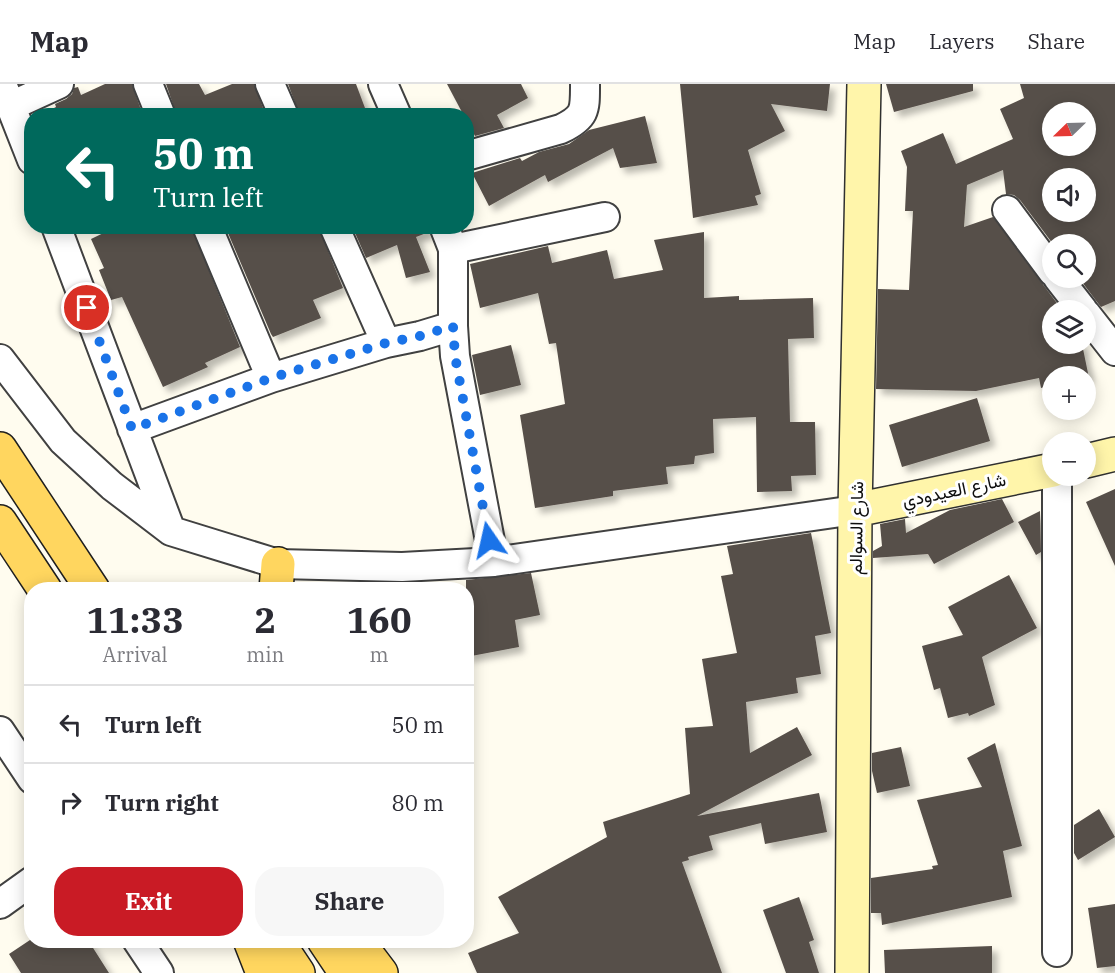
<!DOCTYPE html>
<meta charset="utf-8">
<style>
:root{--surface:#fff;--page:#f7f7f7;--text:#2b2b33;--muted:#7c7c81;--line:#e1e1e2;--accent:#c91b25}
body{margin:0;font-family:"IBM Plex Serif",Vazirmatn,serif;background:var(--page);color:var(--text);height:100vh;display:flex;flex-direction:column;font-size:22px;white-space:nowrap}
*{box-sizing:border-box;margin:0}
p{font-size:20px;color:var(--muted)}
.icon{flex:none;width:33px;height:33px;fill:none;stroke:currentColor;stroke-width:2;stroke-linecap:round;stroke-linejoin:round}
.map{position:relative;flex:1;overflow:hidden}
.details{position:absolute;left:24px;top:498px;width:450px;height:366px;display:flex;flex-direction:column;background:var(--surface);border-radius:24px;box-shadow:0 3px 15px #0003}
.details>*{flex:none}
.guide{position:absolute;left:24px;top:24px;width:450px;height:126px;border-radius:24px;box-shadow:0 3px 15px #0003;background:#00695c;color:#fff;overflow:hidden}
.needle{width:39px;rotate:247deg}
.buttons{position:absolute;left:1042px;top:18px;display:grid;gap:12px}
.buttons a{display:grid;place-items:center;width:54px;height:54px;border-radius:50%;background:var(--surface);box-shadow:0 3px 15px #0003;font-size:30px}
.pin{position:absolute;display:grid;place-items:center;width:51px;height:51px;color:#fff;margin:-26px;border:3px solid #fff;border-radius:50%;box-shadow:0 2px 6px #0007}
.me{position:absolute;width:66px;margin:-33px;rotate:349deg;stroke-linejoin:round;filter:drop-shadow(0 0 4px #0008)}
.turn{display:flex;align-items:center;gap:21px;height:126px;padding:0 30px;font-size:27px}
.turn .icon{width:78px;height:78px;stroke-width:2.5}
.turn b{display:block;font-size:42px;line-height:51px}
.eta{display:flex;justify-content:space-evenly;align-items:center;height:102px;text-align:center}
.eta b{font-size:36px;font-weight:700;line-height:42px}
.action{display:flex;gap:12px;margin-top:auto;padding:12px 30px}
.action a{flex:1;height:69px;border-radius:24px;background:var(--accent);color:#fff;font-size:24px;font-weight:700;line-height:69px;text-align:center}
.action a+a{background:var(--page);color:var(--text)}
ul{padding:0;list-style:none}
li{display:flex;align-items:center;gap:18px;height:78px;padding:0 30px;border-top:2px solid var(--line)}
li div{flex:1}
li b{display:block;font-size:22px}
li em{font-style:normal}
header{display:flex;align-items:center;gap:36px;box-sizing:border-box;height:84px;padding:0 30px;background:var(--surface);border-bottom:2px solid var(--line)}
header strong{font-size:28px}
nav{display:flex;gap:33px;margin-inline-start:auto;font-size:21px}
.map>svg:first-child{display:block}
</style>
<header>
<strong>Map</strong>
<nav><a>Map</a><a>Layers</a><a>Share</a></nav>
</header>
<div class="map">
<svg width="1115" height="889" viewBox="0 0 1115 889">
<defs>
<filter id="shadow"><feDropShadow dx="5.5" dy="5.5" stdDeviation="3" flood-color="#0004"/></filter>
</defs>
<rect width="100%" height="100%" fill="#fffcef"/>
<path fill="#574f49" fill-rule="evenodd" filter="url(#shadow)" d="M105 0H132L143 32H38L56 23 55 20 66 15 72 10 74 4 78 3 81 11Z
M166 0H199L205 11 232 0H254L266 32H177Z
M288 0H356L368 32H300Z
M447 0H521L528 14 497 31 504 44 475 52 466 36V32H464Z
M680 0H830L827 27 771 20 785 47 748 66 761 110 755 112 758 121 693 134Z
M886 0H973V7L894 28Z
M1020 0H1115V217L1101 223 1097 218 1079 194H1086V160H1053L1020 116 1014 111 1006 110 1003 86 967 101 964 143 993 133 1059 222 1053 224V260H1082L1089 294 1053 292V301L1041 304 1039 294 976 307 876 305 878 205 909 206 913 127H905L907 83 901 67 943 49 956 80 1013 55 1000 25 1024 14ZM1053 28H1086V62H1053ZM1053 94H1086V128H1053Z
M645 32 657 79 620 84 613 64 548 98 545 91 489 122 472 89 520 74 522 77 539 68 569 60 589 46Z
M118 142H191L240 263 205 279 208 283 163 303 122 213 111 216 99 186 104 184 91 155Z
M225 142H318L343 204 313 216 321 234 273 253 271 250Z
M352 142H428L429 148 416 153 430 188 406 194 397 161 366 174Z
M704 148V214L739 212V216L813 214 814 254 788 255 790 338H815L816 391 791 392 792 407 757 408 756 333 713 335 714 369 695 372 694 380 666 383 668 400 613 407V412L535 424 520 331 565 320 556 259 549 260 538 209 480 224 470 180 548 162 552 179 607 166 614 195 663 186 654 156Z
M511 261 521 301 480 311 472 271Z
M977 314 990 357 902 383 889 341Z
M1115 405V482L1086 418Z
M1002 415 1014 438 934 480 928 470 873 474V467L882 462 880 440 905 435 906 449 950 426Z
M1040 427 1041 468 1036 471 1018 438Z
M811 449 831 549 815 552 821 590 796 594 798 609 746 618 750 669 797 643 812 671 697 732 819 709 827 748 765 760 761 739 709 752 713 766 688 773 689 776 682 778 722 889H477L468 869 519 849 498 813 607 753 603 738 690 710 685 644 713 642 702 575 737 569 721 492 733 490 727 462Z
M531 489 540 531 515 536 519 563 466 573V496Z
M1009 491 1037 544 982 573 995 621 969 632 968 629 948 634 940 604 934 606 922 562 963 551 948 523Z
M995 659 1022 762 1003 767 1012 813 882 841 881 829H871V794L933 785 932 782 938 781 917 716 982 703 967 674Z
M901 663 910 702 877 709 872 687V669Z
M1099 725 1115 753 1078 776 1074 769V741Z
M799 813 814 856 809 858 819 889H786L763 826Z
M1115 820V882L1097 884 1088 824Z
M30 856H88L109 889H21L9 870Z
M992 862V889H885L884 866Z"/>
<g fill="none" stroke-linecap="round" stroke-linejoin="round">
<defs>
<path id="street" d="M2 0 32 76
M148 0 161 32
M270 0 284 32
M383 0 397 32
M11 22 59 0
M466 72 561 45C586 33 585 26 585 0
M1007 126 1053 188
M56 142 171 447
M207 142 271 294
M334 142 386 259
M444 142 453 165V242L455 272 494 478
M453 165 605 133
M1058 194 1083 226
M1086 230 1115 267
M0 275 63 357 112 402 171 447 278 480 402 483 494 478 855 426
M132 345 271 294 386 259 420 252 453 242
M0 647 32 695
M0 820 32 797
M137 856 159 889
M1057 868V392"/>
<path id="secondary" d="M1086 377 1115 370
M855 426 1053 386
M852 889 855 426 864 0"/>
<path id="primary" d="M0 365 93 506
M0 438 45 506
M276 506 278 480
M250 856 263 889
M276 856 298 889
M324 856 346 889
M356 856 381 889"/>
</defs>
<use href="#street" stroke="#414141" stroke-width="32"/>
<use href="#secondary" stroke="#303030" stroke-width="36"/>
<use href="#primary" stroke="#1f1f1f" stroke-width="36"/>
<use href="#street" stroke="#fff" stroke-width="28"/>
<use href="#secondary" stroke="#fff5aa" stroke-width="33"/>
<use href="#primary" stroke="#ffd65f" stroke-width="33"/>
</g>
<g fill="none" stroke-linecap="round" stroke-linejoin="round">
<path stroke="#1a73e8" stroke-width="10" stroke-dasharray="0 18" d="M87 224 132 345 271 294 386 259 420 252 453 242 455 272 489 456"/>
</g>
<g text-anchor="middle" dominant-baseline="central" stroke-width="6" stroke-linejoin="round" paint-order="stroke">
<g font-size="18" fill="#0e0e0e" stroke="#fff">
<text transform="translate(954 406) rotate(-12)">شارع العيدودي</text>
<text transform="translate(856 444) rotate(-89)">شارع السوالم</text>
</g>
</g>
</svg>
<div class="buttons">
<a><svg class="needle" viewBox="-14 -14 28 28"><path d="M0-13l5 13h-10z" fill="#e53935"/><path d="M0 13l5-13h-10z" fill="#7c7c81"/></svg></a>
<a><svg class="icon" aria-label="sound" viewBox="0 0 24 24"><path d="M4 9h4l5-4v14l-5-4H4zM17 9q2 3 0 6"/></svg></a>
<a><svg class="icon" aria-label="search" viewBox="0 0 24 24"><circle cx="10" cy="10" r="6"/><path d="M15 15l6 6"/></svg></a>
<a><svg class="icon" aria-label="layers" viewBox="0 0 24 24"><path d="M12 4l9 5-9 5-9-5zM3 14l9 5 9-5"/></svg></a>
<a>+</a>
<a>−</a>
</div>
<div class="pin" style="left:87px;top:224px;background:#d93025"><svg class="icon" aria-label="arrive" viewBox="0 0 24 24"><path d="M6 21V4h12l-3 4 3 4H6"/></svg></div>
<svg class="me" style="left:489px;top:456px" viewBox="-20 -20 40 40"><path d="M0-17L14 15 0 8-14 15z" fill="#1a73e8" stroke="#fff" stroke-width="4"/></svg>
<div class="guide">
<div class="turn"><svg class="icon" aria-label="left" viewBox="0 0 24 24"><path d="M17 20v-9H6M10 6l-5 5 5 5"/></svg><div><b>50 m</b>Turn left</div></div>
</div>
<section class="details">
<div class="eta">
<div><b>11:33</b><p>Arrival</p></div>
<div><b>2</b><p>min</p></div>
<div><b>160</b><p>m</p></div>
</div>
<ul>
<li><svg class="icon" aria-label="left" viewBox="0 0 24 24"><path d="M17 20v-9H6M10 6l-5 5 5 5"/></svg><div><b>Turn left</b></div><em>50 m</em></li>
<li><svg class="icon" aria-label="right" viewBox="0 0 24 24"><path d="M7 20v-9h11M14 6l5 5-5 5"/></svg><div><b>Turn right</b></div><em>80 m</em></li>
</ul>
<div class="action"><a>Exit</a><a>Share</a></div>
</section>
</div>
